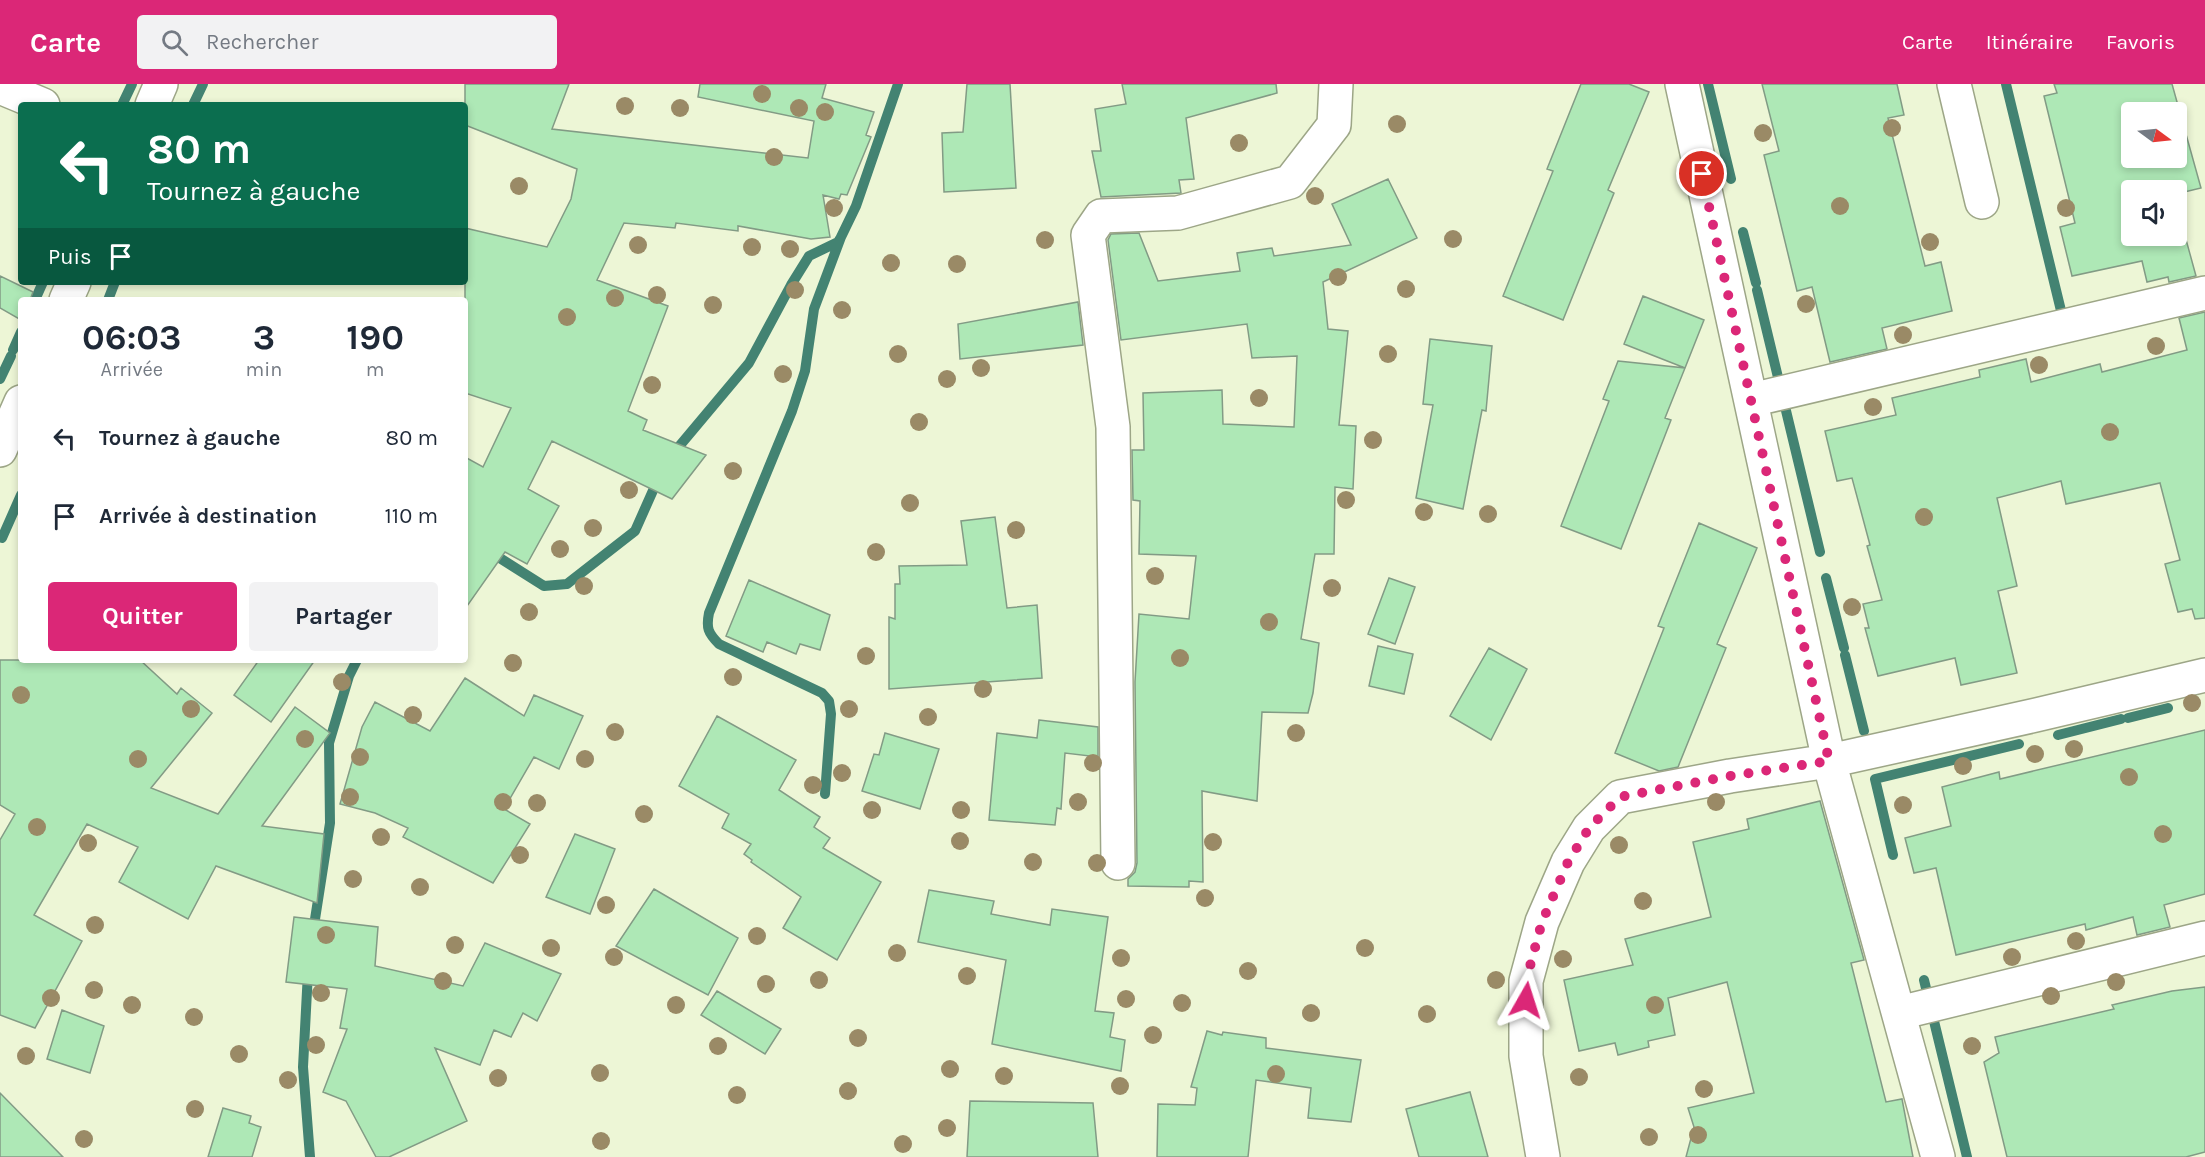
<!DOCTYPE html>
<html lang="fr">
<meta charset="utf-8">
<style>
:root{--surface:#fff;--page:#f2f2f3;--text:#1f2937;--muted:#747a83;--accent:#db2777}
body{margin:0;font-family:Karla,sans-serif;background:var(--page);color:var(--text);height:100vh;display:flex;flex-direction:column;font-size:22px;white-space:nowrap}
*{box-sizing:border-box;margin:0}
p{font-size:20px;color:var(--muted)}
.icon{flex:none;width:33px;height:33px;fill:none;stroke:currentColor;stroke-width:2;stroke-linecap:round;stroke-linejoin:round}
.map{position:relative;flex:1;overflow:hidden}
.side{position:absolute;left:18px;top:213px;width:450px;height:366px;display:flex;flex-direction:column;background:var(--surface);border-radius:6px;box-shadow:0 3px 9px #0003}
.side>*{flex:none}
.top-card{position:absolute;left:18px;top:18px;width:450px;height:183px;border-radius:6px;box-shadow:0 3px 9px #0003;background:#0b6e4f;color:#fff;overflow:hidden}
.needle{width:39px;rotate:105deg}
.tools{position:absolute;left:2121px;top:18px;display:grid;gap:12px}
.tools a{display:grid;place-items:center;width:66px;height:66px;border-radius:6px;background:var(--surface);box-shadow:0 3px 9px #0003;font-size:30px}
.pin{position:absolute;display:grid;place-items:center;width:51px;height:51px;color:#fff;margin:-26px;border:3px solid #fff;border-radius:50%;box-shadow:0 2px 6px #0007}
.me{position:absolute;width:66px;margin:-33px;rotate:6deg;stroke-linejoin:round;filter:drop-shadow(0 0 4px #0008)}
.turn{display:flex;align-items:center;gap:21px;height:126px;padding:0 30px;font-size:27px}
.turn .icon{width:78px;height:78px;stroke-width:2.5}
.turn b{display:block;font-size:42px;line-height:51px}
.then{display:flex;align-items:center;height:57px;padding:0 30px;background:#0003;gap:12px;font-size:22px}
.eta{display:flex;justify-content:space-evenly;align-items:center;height:102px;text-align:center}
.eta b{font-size:36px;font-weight:700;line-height:42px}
.action{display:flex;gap:12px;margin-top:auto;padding:12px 30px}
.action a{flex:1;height:69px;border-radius:6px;background:var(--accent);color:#fff;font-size:24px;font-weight:700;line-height:69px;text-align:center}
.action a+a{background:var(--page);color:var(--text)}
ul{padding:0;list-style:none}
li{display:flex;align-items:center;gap:18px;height:78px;padding:0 30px}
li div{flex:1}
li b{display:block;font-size:22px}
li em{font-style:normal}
header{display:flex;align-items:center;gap:36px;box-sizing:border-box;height:84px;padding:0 30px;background:var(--accent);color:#fff}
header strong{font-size:28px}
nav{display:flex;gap:33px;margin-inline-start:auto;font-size:21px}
.search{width:420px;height:54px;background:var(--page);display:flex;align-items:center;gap:15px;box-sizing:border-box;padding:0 21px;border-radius:6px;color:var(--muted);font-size:22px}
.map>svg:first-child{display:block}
</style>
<header>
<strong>Carte</strong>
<div class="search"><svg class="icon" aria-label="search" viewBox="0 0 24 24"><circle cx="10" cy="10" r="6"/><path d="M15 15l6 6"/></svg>Rechercher</div>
<nav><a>Carte</a><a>Itinéraire</a><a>Favoris</a></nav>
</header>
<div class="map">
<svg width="2205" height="1073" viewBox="0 0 2205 1073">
<rect width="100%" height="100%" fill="#edf6d6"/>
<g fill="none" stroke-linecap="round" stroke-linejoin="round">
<path stroke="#438372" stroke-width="10" d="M1708 0 1731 95
M2006 0 2064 239
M122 21 132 0
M193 21 203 0
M1743 148 1756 199
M1757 206 1820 468
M35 216 43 198
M108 216 115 198
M13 266 21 248
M0 295 11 272
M671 372 749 279 791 201 809 172 838 158 841 153
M465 452 544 502 567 500 635 447 659 393
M2 454 21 411
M1826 494 1844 564
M1845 571 1864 647
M2128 634 2168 624
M2058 651 2121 635
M825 710 831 630 829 617 822 609 719 560C708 549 706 544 709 529L792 327 805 287 814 225 841 153 856 122 898 0
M1893 771 1875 695 2019 660
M313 848 330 739 329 659 349 592 357 576
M308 888 303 983 310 1073
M1924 896 1967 1073"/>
</g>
<path fill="#aee8b6" stroke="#829b85" stroke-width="1.5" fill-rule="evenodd" d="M465 0H569L552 45 808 74 814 37 698 13 700 0H826L822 14 874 28 866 51 871 53 847 111 841 110 839 115 823 111 830 153 811 155 738 142V147L676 139 675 144 624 139 597 196 668 222 628 327 647 336 643 346 706 371 672 415 552 357 528 405 559 422 527 480 505 468 465 525V448L467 443 465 442V373L483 383 511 324 465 309V144L547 163 571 115 577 85 465 41Z
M967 0H1010L1016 104 944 108 942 49 963 48Z
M1122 0H1276L1277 9 1186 34 1194 95 1179 96 1181 109 1101 113 1092 67H1101L1095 25 1126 20Z
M1581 0H1629L1649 8 1608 106 1614 109 1563 236 1503 212 1553 87 1547 85Z
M1762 0H1897L1904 31 1888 34 1925 182 1941 178 1952 227 1882 244 1887 265 1830 278 1812 203 1797 207 1764 71 1779 67Z
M2054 0H2172L2201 104 2176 110V106H2132V152H2176V119L2196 192 2169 198 2168 193 2147 198 2142 177 2072 192 2060 143 2075 139 2044 12 2057 9ZM2132 28H2176V74H2132Z
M1388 95 1417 154 1323 198 1328 245 1348 247 1339 341 1356 342 1353 405 1335 403 1334 470H1315L1301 555 1319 559 1313 609 1308 629 1262 628 1257 717 1202 707 1203 798 1189 797V803L1128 802V795L1135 788 1137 779 1135 598 1139 530 1189 535 1196 472 1139 470 1140 417 1133 416 1132 366H1144L1143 309 1222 306 1223 340 1294 343 1297 272 1252 274 1247 240 1121 256 1108 156 1111 150 1139 149 1158 197 1240 187 1237 169 1272 164 1274 172 1351 161 1332 120Z
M0 192 33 208 30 216H21V236L0 224Z
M1643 212 1704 236 1685 284 1624 260Z
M1078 218 1083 261 960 275 958 240Z
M2205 228V534L2195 535 2192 525 2178 528 2165 480 2180 476 2160 399 2066 420 2061 397 1997 414 2017 502 1998 507 2017 589 1961 601 1955 574 1878 592 1865 544H1869L1863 520 1882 516 1867 462 1870 461 1852 394 1837 397 1825 347 1896 331 1892 314 1980 293 1979 286 2026 275 2031 298 2100 280 2102 288 2187 266 2179 234Z
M1430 255 1492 262 1486 327 1482 326 1463 425 1416 414 1433 321 1423 320Z
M1618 277 1685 284 1665 334 1671 336 1621 465 1561 442 1609 317 1603 315Z
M995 433 1007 524 1037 521 1042 594 889 605V533L895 535V500H900L899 482 967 481 961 437Z
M1699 439 1757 464 1717 560 1726 564 1678 683 1659 687 1615 669 1664 544 1658 542Z
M1389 494 1415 503 1395 560 1368 550Z
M749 496 830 531 820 566 800 560 796 570 767 558 763 568 726 552Z
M1378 562 1413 570 1404 610 1369 602Z
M1489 564 1527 585 1491 656 1450 632Z
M0 576H140L177 610 181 604 212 629 151 704 218 730 295 623 330 649 262 742 324 750 317 819 216 782 188 835 119 798 138 763 87 740 34 831 82 857 35 944 0 931V756L15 730 0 721Z
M259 576H315L271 638 234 611Z
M465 594 524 632 534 611 583 632 559 685 534 673 504 725 530 740 493 799 403 753 408 744 375 729 340 720 362 643 375 618 430 647Z
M717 632 796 676 779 706 820 733 814 743 830 754 823 764 881 798 837 876 783 844 801 813 751 778 752 776 744 770 751 760 722 744 729 730 679 702Z
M1039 636 1098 643V673L1065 669 1061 725 1057 724 1055 741 989 736 997 649 1037 654Z
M2205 646V810L2164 821 2170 843 2137 851 2133 833 2086 846 2085 840 1956 871 1936 784 1914 789 1905 754 1951 742 1942 703 1999 688 2000 695Z
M885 649 939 665 920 725 862 707 874 670 879 671Z
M1820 717 1864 876 1851 879 1886 1018 1902 1015 1913 1073H1686L1694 1043 1688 1024 1754 1009 1727 898 1668 914 1675 951 1648 957 1649 963 1618 971 1615 959 1579 967 1564 896 1633 881 1625 855 1711 833 1693 758 1749 745 1747 735Z
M575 750 615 765 590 830 546 813Z
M654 805 738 854 708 911 616 862Z
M929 806 994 817 991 830 1050 841 1052 825 1108 833 1095 927 1114 929 1110 953 1125 956 1121 987 992 960 1006 876 918 858Z
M294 833 378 843 375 882 463 902 485 859 561 890 537 937 523 929 511 953 494 946 480 981 435 964 467 1037 389 1073H376L346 1017 323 1008 347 945 340 944 347 905 286 898Z
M2205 903V1068L2186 1073H2007L1984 978 1999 969 1995 953 2114 925 2112 921 2172 907Z
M717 907 781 945 765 970 701 931Z
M62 926 104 942 90 989 47 975Z
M1207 947 1222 951 1223 948 1266 954V964L1361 976 1351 1038 1308 1034 1311 1004 1256 996 1248 1073H1157L1158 1020 1195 1021 1197 1004 1191 1003Z
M1470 1008 1488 1073H1419L1406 1025Z
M0 1009 63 1073H0Z
M970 1017 1093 1019 1098 1073H967Z
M223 1024 251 1032 249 1039 261 1043 252 1073H208Z"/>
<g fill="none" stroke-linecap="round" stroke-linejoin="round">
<defs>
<path id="minor" d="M1682 0 1829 677 1938 1073
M1954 0 1982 118
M0 3 43 21
M1751 316 2205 209
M1118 779 1113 343 1088 151 1101 132 1178 129 1290 98 1334 41 1336 0
M1899 929 2205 854
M1543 1073 1526 972V897L1542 838 1568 778 1589 744 1620 713 1730 692 1829 677 2036 631 2205 591"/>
<path id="primary" d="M152 21 161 0
M66 216 74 198
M0 366 21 318"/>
</defs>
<use href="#minor" stroke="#9da687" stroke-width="36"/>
<use href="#primary" stroke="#9da687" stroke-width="36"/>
<use href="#minor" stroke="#fff" stroke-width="33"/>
<use href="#primary" stroke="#fff" stroke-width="33"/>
</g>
<g fill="#9a8a66">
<circle cx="762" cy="10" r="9"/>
<circle cx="625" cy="22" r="9"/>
<circle cx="680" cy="24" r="9"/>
<circle cx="799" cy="24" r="9"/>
<circle cx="825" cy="28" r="9"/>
<circle cx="1397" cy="40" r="9"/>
<circle cx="1892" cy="44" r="9"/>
<circle cx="1763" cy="49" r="9"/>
<circle cx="1239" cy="59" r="9"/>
<circle cx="774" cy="73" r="9"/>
<circle cx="519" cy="102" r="9"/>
<circle cx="1315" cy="112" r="9"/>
<circle cx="1840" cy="122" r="9"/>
<circle cx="834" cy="124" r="9"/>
<circle cx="2066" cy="124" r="9"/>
<circle cx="1453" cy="155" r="9"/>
<circle cx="1045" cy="156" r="9"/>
<circle cx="1930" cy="158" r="9"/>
<circle cx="638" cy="161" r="9"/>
<circle cx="752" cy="163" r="9"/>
<circle cx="790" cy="165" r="9"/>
<circle cx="891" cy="179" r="9"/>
<circle cx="957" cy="180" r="9"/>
<circle cx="1338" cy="193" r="9"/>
<circle cx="1406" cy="205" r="9"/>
<circle cx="795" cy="206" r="9"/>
<circle cx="657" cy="211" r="9"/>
<circle cx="615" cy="214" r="9"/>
<circle cx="1806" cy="220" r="9"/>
<circle cx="713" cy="221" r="9"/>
<circle cx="842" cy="226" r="9"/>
<circle cx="567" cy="233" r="9"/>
<circle cx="1903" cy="251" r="9"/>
<circle cx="2156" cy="262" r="9"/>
<circle cx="898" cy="270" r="9"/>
<circle cx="1388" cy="270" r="9"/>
<circle cx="2039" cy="281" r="9"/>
<circle cx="981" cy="284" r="9"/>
<circle cx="783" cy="290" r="9"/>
<circle cx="947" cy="295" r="9"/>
<circle cx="652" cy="301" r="9"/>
<circle cx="1259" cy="314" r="9"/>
<circle cx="1873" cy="323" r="9"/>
<circle cx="919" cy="338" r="9"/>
<circle cx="2110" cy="348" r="9"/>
<circle cx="1373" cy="356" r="9"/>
<circle cx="733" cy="387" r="9"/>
<circle cx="629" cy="406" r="9"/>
<circle cx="1346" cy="416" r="9"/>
<circle cx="910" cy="419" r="9"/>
<circle cx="1424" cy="428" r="9"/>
<circle cx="1488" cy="430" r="9"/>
<circle cx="1924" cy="433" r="9"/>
<circle cx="593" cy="444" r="9"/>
<circle cx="1016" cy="446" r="9"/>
<circle cx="560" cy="465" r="9"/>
<circle cx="876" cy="468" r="9"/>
<circle cx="1155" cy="492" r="9"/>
<circle cx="584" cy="502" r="9"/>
<circle cx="1332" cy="504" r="9"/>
<circle cx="1852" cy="523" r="9"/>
<circle cx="529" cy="528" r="9"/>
<circle cx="1269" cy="538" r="9"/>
<circle cx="866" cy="572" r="9"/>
<circle cx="1180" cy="574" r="9"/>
<circle cx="513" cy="579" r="9"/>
<circle cx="733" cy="593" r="9"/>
<circle cx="342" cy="598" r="9"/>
<circle cx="983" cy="605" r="9"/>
<circle cx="21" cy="611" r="9"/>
<circle cx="2192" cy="619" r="9"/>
<circle cx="191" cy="625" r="9"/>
<circle cx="849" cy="625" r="9"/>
<circle cx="413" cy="631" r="9"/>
<circle cx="928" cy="633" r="9"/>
<circle cx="615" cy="648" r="9"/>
<circle cx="1296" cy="649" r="9"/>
<circle cx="305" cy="655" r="9"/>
<circle cx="2074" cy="665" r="9"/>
<circle cx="2035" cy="670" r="9"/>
<circle cx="360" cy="673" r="9"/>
<circle cx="138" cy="675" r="9"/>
<circle cx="585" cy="675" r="9"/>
<circle cx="1093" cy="679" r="9"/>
<circle cx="1963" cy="682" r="9"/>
<circle cx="842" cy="689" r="9"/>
<circle cx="2129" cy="693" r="9"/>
<circle cx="813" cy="701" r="9"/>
<circle cx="350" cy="713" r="9"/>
<circle cx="503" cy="718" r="9"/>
<circle cx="1078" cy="718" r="9"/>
<circle cx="1716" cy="718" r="9"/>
<circle cx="537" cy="719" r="9"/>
<circle cx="1903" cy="721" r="9"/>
<circle cx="872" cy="726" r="9"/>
<circle cx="961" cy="726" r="9"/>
<circle cx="644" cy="730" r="9"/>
<circle cx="37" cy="743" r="9"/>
<circle cx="2163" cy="750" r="9"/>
<circle cx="381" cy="753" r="9"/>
<circle cx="960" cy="757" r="9"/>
<circle cx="1213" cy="758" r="9"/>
<circle cx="88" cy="759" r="9"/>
<circle cx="1619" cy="761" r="9"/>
<circle cx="520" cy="771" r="9"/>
<circle cx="1033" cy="778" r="9"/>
<circle cx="1097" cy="779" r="9"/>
<circle cx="353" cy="795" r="9"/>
<circle cx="420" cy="803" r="9"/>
<circle cx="1205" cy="814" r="9"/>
<circle cx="1643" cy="817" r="9"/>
<circle cx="606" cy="821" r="9"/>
<circle cx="95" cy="841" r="9"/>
<circle cx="326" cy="851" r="9"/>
<circle cx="757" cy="852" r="9"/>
<circle cx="2076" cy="857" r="9"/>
<circle cx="455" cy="861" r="9"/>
<circle cx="551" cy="864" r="9"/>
<circle cx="1365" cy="864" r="9"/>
<circle cx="897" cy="869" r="9"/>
<circle cx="614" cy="873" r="9"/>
<circle cx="2012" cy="873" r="9"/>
<circle cx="1121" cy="874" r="9"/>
<circle cx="1563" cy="875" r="9"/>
<circle cx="1248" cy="887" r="9"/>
<circle cx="967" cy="892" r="9"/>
<circle cx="819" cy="896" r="9"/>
<circle cx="1496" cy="896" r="9"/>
<circle cx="443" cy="897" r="9"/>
<circle cx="2116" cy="898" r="9"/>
<circle cx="766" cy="900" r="9"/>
<circle cx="94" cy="906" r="9"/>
<circle cx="321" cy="909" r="9"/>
<circle cx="2051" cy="912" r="9"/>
<circle cx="51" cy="914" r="9"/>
<circle cx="1126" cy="915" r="9"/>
<circle cx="1182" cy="919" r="9"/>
<circle cx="132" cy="921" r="9"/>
<circle cx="676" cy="921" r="9"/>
<circle cx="1655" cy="921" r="9"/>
<circle cx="1311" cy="929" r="9"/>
<circle cx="1427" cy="930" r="9"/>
<circle cx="194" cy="933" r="9"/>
<circle cx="1153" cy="951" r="9"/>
<circle cx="858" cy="954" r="9"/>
<circle cx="316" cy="961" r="9"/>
<circle cx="718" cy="962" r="9"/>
<circle cx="1972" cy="962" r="9"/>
<circle cx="239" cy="970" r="9"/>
<circle cx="26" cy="972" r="9"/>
<circle cx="950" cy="985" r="9"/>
<circle cx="600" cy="989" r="9"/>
<circle cx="1276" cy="990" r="9"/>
<circle cx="1004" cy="992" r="9"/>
<circle cx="1579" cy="993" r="9"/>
<circle cx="498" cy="994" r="9"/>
<circle cx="288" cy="996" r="9"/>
<circle cx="1120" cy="1002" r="9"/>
<circle cx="1704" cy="1005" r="9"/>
<circle cx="848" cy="1007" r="9"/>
<circle cx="737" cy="1011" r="9"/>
<circle cx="195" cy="1025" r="9"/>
<circle cx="947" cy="1044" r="9"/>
<circle cx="1698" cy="1051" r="9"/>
<circle cx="1649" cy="1053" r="9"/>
<circle cx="84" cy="1055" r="9"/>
<circle cx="601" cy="1057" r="9"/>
<circle cx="903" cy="1060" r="9"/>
</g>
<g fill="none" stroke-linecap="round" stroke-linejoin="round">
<path stroke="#db2777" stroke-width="10" stroke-dasharray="0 18" d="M1526 916V897L1542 838 1568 778 1589 744 1620 713 1730 692 1829 677 1702 90"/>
</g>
</svg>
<div class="tools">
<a><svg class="needle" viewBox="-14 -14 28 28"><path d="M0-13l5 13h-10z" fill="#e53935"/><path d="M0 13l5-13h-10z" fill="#747a83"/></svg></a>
<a><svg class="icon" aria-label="sound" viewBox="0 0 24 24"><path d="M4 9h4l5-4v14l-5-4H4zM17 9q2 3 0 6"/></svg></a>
</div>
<div class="pin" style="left:1702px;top:90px;background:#d93025"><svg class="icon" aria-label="arrive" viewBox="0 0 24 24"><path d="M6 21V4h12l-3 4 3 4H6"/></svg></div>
<svg class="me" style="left:1526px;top:916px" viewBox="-20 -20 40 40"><path d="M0-17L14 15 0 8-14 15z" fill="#db2777" stroke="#fff" stroke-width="4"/></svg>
<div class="top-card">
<div class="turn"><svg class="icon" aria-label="left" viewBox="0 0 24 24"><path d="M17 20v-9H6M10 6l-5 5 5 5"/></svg><div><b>80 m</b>Tournez à gauche</div></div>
<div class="then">Puis<svg class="icon" aria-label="arrive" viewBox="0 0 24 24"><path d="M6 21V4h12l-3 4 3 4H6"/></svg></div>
</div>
<section class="side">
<div class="eta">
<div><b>06:03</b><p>Arrivée</p></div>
<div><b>3</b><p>min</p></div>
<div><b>190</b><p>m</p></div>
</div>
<ul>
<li><svg class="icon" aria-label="left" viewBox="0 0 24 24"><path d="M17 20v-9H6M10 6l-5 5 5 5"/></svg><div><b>Tournez à gauche</b></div><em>80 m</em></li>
<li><svg class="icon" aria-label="arrive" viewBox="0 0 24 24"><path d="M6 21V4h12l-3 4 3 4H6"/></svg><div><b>Arrivée à destination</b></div><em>110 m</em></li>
</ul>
<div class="action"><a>Quitter</a><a>Partager</a></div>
</section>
</div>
